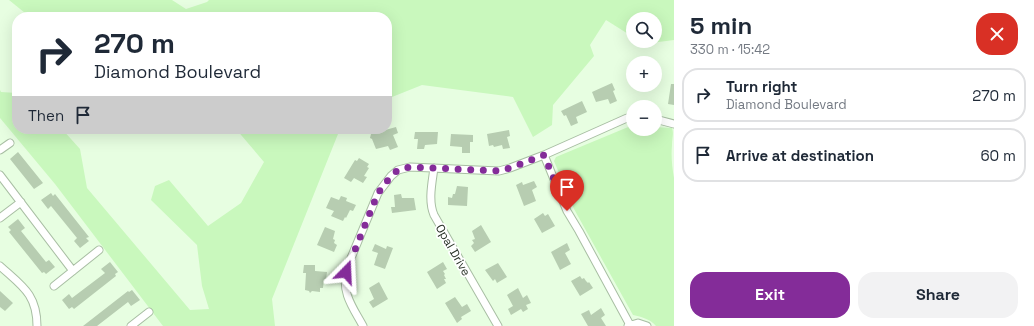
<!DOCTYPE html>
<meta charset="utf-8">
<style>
:root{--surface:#fff;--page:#f2f2f3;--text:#1f2937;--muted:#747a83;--line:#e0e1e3;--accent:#842c99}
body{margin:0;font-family:"Space Grotesk",sans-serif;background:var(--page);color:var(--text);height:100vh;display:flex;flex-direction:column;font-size:15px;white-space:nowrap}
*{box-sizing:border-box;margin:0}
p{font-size:13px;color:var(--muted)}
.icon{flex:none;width:22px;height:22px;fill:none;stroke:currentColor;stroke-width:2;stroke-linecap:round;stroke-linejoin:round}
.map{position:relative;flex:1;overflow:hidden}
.details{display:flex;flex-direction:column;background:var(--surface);width:360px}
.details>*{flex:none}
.guide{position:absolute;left:12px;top:12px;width:380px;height:122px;border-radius:16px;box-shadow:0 4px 16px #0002;background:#fff;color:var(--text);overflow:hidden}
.fabs{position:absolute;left:626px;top:12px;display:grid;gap:8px}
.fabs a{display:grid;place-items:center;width:36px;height:36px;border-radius:50%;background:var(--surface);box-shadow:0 4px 16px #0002;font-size:20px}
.pin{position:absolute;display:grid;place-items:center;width:34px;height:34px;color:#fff;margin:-41px -17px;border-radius:50% 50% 50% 0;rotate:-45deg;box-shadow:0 0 4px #0007}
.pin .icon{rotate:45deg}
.me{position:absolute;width:44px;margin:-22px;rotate:21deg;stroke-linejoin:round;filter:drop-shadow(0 0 3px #0008)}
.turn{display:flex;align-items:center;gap:14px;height:84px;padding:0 16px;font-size:18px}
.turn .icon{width:52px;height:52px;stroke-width:2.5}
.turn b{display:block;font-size:28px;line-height:34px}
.then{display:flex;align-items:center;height:38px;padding:0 16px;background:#0003;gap:8px;font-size:15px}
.round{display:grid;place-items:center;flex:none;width:42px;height:42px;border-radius:16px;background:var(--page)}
.headline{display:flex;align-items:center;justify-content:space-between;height:68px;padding:0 16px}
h1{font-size:24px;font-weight:700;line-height:30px}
.cta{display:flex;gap:8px;margin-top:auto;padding:8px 16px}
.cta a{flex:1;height:46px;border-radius:16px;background:var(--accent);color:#fff;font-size:16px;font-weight:700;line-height:46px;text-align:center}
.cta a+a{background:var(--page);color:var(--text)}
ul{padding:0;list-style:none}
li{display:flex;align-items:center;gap:12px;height:54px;margin:0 8px 6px;padding:0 8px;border:2px solid var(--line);border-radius:16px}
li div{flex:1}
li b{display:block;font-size:15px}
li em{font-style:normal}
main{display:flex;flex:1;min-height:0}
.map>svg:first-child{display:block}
</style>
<main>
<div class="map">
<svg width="674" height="326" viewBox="0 0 674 326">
<rect width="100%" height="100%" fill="#e7fee1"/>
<path fill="#c9f8bd" d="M9 0H172L186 9 207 2 209 0H674V40L643 44 639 41H655V19H633V37L606 20 590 45 594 56 553 105 552 125 533 137 513 97 422 85 387 99V17H30Z
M0 90 1 92 17 93V129H62L80 149 87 188 190 310 209 309 202 286 197 245 151 200 155 186 169 180 208 226 241 203 264 162 236 129H340L272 299 275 326H163L55 184 0 118Z
M633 125V129H655V127L672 128C674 134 672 138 672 145 671 156 672 167 674 178V326H656C650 319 642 317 633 315L574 209 554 161 556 157Z"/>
<path fill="#b7cdb1" d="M612 83 615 90 613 91 617 101 610 104 608 99 596 102 592 92Z
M671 84H674V105L668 104Z
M582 101 587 112 576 117 578 123 571 126 566 115 564 116 561 111Z
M396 127 398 133 393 135 398 147 390 150 388 146 376 149 372 139 370 138 371 134Z
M509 130 510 136 507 137 510 148 503 149 502 145 494 147 493 145 489 146 487 134Z
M415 132H438L437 144 425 145 424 149H417L418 139H414Z
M451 134 473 135V142H470V153H462V147L450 146Z
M18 152 43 183 34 189 10 159Z
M359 158 369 164 367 167 369 168 364 176 367 177 363 183 354 178 351 182 344 178 355 160 357 161Z
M534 181 537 187 532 190 536 201 524 206 516 185 522 182 523 185Z
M457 186 468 187 467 206 448 205V197L452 198 453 194H455Z
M51 193 53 196 55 194 89 237 86 238 89 241 80 248 74 241 77 238 51 206 48 209 41 200Z
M401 194 402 198H414L416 210 392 213 391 207H395L394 195Z
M341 196 347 198 346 201 356 205 353 211 350 210 346 218 345 217 343 221 331 216 334 211 326 208 331 197 339 200Z
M543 213 545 216 548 214 555 226 542 233 534 219Z
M18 219 25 228 21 231 46 262 49 260 55 267 46 274 44 272 42 273 9 232 11 230 8 227Z
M481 225 491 242 475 252 471 246 474 243 472 240 475 239 472 231Z
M325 227 335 231 333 239 335 240 334 243 337 245 334 252 317 245Z
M567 243 570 250 565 253 571 264 560 270 551 252Z
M375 244 386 249 387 246 393 248 385 269 374 265 378 253 372 251Z
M110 262 118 272 115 274 116 276 74 309 72 307 69 309 62 300 69 294 72 298 105 273 101 269Z
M443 262 447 269 443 271 445 274 444 275 446 279H444L446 283 437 289 427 272Z
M498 263 507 277 497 283 495 279 493 281 485 270Z
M304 265H315V271L327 272 326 279H324L323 288H320V292L312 291 310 293 309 291 305 290 306 273H303Z
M580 276 582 279 584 278 586 281 588 283 589 282 593 288 580 296 571 281Z
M379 282 388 299 373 308 369 302 374 299 369 288Z
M518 288 523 298 527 295 531 303 526 305 528 309 523 312 521 309 511 315 508 309 513 306 507 295Z
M132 290 140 300 131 306 128 302 97 326H83L128 291 129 292Z
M0 291 13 303 5 311 0 307Z
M455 297 462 307 467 304 471 311 461 317 462 319 457 323 445 303Z
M601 308 605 315 601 318 606 326H588L581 314 589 310 591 315Z"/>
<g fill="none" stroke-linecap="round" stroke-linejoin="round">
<defs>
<path id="street" d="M655 119 674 124
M0 150 10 143
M544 155 567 211 579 231 630 325
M434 168C432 183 428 201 434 215L498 326
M0 175 73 271
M0 218 21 202
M0 266C22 286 37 294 37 326
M54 286 99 250
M131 326 149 312
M363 326C352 306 342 294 346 270L378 193 391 176 398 170 410 167 499 171 510 168 544 155 627 118H633
M628 326 638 323 647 326"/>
</defs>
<use href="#street" stroke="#a8bea3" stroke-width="9"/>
<use href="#street" stroke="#fff" stroke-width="7"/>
</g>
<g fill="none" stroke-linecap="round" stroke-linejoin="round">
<path stroke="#842c99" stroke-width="7" stroke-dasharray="0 12.6" d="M346 272 378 193 391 176 398 170 410 167 499 171 510 168 544 155 567 211"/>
</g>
<g text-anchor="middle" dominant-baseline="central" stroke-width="3.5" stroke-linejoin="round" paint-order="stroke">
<g font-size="12" fill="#293227" stroke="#fff">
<text transform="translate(453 250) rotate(60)">Opal Drive</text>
</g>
</g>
</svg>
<div class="fabs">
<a><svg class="icon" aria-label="search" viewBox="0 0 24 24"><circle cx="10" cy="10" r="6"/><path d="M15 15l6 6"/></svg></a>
<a>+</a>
<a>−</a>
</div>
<div class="pin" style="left:567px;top:211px;background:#d93025"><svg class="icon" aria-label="arrive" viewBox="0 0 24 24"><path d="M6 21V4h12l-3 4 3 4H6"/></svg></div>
<svg class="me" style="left:346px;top:272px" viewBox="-20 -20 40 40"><path d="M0-17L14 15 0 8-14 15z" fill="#842c99" stroke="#fff" stroke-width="4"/></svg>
<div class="guide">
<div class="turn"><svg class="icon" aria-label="right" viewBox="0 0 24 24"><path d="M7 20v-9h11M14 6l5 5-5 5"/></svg><div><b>270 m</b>Diamond Boulevard</div></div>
<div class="then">Then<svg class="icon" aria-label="arrive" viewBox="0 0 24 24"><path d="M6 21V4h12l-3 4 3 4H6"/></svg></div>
</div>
</div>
<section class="details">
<div class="headline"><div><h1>5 min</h1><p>330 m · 15:42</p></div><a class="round" style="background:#d93025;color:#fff"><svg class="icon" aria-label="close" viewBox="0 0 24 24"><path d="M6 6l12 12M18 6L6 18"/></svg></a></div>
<ul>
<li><svg class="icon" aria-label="right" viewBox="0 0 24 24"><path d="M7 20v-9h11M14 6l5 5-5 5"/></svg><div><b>Turn right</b><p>Diamond Boulevard</p></div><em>270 m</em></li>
<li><svg class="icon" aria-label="arrive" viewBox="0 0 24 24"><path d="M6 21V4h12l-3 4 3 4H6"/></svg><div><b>Arrive at destination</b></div><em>60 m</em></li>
</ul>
<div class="cta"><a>Exit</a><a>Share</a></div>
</section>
</main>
